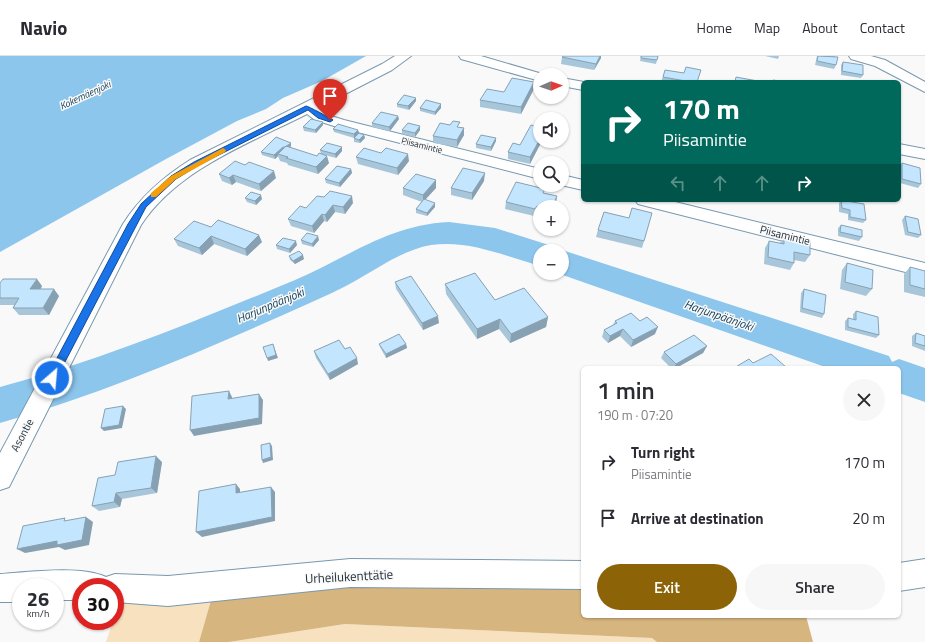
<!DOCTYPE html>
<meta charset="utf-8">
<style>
:root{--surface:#fff;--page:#f7f7f7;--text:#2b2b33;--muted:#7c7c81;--line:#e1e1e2;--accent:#8d6307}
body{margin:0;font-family:"Titillium Web",sans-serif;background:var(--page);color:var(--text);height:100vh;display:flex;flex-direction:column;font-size:15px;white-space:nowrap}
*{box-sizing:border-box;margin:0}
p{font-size:13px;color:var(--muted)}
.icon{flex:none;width:22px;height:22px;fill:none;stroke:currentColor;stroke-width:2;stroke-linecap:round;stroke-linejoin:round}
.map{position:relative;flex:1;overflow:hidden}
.details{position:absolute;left:581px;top:310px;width:320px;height:252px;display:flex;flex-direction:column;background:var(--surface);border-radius:6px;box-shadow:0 1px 3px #0004}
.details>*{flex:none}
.top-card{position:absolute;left:581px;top:24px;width:320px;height:122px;border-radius:6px;box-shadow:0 1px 3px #0004;background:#00695c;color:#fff;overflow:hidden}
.needle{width:26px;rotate:88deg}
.fabs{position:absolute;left:533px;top:12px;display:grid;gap:8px}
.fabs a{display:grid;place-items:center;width:36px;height:36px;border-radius:50%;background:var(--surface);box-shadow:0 1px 3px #0004;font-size:20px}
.speed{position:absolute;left:12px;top:522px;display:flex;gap:8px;font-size:20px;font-weight:700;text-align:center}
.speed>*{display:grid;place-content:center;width:52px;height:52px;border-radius:50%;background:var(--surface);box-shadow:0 1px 3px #0004;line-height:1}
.speed small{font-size:10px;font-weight:400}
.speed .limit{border:6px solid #d22;background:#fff;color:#111}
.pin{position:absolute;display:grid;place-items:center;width:34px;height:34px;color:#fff;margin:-41px -17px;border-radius:50% 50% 50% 0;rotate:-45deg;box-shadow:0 0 4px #0007}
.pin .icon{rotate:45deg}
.me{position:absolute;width:44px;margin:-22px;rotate:27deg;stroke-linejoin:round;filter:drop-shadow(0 0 3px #0008)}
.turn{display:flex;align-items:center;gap:14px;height:84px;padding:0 16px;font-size:18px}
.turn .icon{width:52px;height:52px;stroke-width:2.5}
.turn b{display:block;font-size:28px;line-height:34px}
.lanes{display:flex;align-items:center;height:38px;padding:0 16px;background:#0003;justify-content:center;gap:20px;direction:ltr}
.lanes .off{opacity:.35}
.round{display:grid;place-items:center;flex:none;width:42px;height:42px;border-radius:21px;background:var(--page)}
.overview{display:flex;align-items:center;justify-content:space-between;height:68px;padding:0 16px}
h1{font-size:24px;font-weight:600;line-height:30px}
.cta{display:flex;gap:8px;margin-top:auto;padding:8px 16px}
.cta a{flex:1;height:46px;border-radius:24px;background:var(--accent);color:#fff;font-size:16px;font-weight:600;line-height:46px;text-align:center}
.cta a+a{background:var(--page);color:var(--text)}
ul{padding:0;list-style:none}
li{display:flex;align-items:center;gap:12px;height:56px;padding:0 16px}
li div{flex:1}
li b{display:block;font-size:15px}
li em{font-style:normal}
header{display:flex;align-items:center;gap:24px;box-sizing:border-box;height:56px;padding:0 20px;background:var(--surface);border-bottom:1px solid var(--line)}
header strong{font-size:19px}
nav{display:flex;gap:22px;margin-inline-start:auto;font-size:14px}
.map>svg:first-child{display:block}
</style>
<header>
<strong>Navio</strong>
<nav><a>Home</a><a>Map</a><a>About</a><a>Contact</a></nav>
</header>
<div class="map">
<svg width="925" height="586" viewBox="0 0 925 586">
<rect width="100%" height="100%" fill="#f9f9f9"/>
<path fill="#f7e1bf" d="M129 519 218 520 199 586H106L113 565H115V559Z
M345 568 652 582 657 586H229Z"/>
<path fill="#d7b57e" d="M218 520 583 526V560H806L813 586H657L652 582 345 568 229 586H199Z"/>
<path fill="#8cc6ed" d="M0 0H366L322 25 283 42 266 53 237 65 166 103 0 196Z"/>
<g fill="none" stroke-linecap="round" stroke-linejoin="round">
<path fill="#8cc6ed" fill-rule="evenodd" d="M449 166 495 172 552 190 555 195H540V210C504 200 470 184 431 189 403 194 380 211 355 225 341 233 327 239 312 246 210 292 108 336 0 367V331C102 304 198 264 295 224 349 201 388 169 449 166Z
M562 194 889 300 892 306 899 303 925 312V346L899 337V312H828L557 217H562V195H558Z"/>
<defs>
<path id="minor" d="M395 0H411L392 14 318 52 325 58 344 64 540 113V123L334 70 315 64 307 58C248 88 178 113 141 169L9 431 0 434V397L123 168C140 141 163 121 190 104L382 8Z
M459 0H481L546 19H540V25L461 3Z
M849 0H871L885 4 925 26V36L875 10 851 3Z
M562 22 584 26 583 34 562 30Z
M899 88 925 93V103L899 98Z
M562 119 583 124V134L561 129Z
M635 144H667L925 207V221L638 148Z
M350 503 583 505V533L350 531 168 550 115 546V531H81V544H55V531H21V546H0V518C28 516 82 509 106 521L115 518 168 520Z
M925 503V531L899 535V507Z"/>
</defs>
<use href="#minor" stroke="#7998ae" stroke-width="2"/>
<use href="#minor" fill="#fff" fill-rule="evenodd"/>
</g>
<path fill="#a8c6da" d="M641 0H658L656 8 640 5Z
M765 0H779L778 3Z
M817 0H835L836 9 834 13 815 9Z
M562 1 601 2 594 14 561 8Z
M843 6 863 19 861 22 841 19V9Z
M665 14 684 17 697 26H661Z
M534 33 521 58 480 51V44L504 36Z
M416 45 409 54 397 51V48Z
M441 48V52L435 59 420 55V52Z
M399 63 390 75 372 71V67Z
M323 66V69L316 77 304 75 303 71Z
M460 71 464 72V79L457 91 433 87V80Z
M540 71 530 108 508 103V96L520 89Z
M333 73 358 74 359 77 364 79 365 82 360 87 354 86V82L334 76Z
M402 74H420L415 81 402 78Z
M276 81 291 90 290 91 329 107 318 118 288 109 287 107 280 105 278 100 275 103 262 99 261 96Z
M496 82V85L491 95 476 92V88Z
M342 91V95L336 102 321 98 320 94Z
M356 101 409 105 398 119 358 108Z
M902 107 921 128 918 132 900 127 899 129V111Z
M351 113 352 117 340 131 326 127 325 123Z
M219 118 276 122 261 135 236 126 232 129 222 125Z
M436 124V132L425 144 435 151 427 160 416 157V153L422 146 403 139V132Z
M484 125 472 144 451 139V132Z
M544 137 557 140 556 147 554 151H540V158L536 157 534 160 505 153 506 146Z
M324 141 353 147 345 158 335 156 327 166 324 165 314 177 291 170 288 163Z
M245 142 262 143 256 149 247 146Z
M841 144 866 164 863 167 848 164V158L839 156V147Z
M905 160 921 179 918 182 905 179 902 164Z
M841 169 862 181 859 185 838 180V172Z
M211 171 262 186 247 200 214 188 202 199 178 190 174 183Z
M598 174 644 185 642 192 596 181Z
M784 180 810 199 805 206 794 204V207L790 214 764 208 765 192 769 185 780 187Z
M301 184H319L313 191 302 188Z
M276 189H297L290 197 277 193Z
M289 200 304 203 295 208 290 204Z
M847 207 872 233 866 240 840 233 842 214Z
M910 211 925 215V241L904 236V218Z
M395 226 439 267 423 274 396 233Z
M0 227 42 230 41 233 59 240 49 259H19L13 252 14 249H0Z
M445 228 548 261 546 271 510 287 499 273 477 283 446 238Z
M804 233 824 258 822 262 800 256 801 237Z
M856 255 879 279 876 282 845 274V265L848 262 853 263V258Z
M615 265 655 278 631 291 620 280 608 287 602 281 604 274 613 269Z
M916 277 925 280V295L912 290V280Z
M379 288H406L407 292 386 302 380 291Z
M707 290 703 297 676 312H671L661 302 664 296Z
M345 293 358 308 330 324 316 302 314 295Z
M162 406 157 437 122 443 120 451 99 455 92 450 115 419Z"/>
<path fill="#88a1b2" d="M600 0H601V2L594 14 596 8Z
M534 26V33L521 58V51Z
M416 42V45L409 54 408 50Z
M441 48V52L435 59V56Z
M398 60 399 63 390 75 389 71Z
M323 66V69L316 77 315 74Z
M420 70V74L415 81V77Z
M464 72V79L457 91V84Z
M358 74 359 77 354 82V78Z
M364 79 365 82 360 87 359 84Z
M496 82V85L491 95V91Z
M540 83V85H542L530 108V101Z
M291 87V90L286 95 285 92Z
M283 91 284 95 278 98V100L275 103 274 99Z
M342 91V95L336 102 335 98Z
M408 98 409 105 398 119 397 112Z
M327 100 329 107 318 118 316 111Z
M351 113 352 117 340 131 339 127Z
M274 115 276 122 261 135 259 128Z
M485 117 484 125 472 144V137Z
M233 119 236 126 232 129 229 122Z
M436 124V132L423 146V139Z
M261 139 262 143 256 149 255 145Z
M352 140 353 147 345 158 343 151Z
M557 140 556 147 554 151H552Z
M435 147V151L427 160V157Z
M333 149 335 156 327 166 325 159Z
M537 150 536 157 534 160 535 153Z
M322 158 324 165 314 177 312 170Z
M259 179 262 186 247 200 245 193Z
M211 180 214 188 202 199 199 192Z
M318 180 319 184 313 191 312 188Z
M296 185 297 189 290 197 289 193Z
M303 199 304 203 295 208 293 205Z
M37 223 42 230 36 240 30 233Z
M54 233 59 240 49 259 43 252Z
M438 260 439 267 423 274 422 267Z
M548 261 546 271 510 287 511 278Z
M500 263 499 273 477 283V273Z
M658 271 655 278 631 291 633 284Z
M623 273 620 280 608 287 610 280Z
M273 288 278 302 268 305 267 302Z
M406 288 407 292 386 302V298Z
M707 290 703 297 676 312H674L676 308Z
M357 302 358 308 330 324 328 318Z
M229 335 232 341V349L228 343Z
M259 338 263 344 262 368 194 380 190 374Z
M123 350 126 353 122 372 104 375 101 372Z
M270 387 272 390 273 404 263 407 262 404Z
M156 400 162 406 157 437 151 432Z
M236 428 240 433V442L236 437Z
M271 431 275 436V465L202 481 196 476Z
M116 437 122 443 120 451 114 446Z
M86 461 93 466 89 489 65 494 59 491 25 497 17 493Z"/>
<path fill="#c3e6fe" stroke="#88a1b2" d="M563 0H600L596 8 562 1Z
M641 0H658L657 4 641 2Z
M818 0 838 1 836 9 817 5Z
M843 6 863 9V19L842 15Z
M686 11 701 14 697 26H691L663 21 665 14 684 17Z
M736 21 763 26H735Z
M512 22 534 26 521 51 480 44 487 33 504 36Z
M773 24 785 26H773Z
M404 39 416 42 408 50 397 48Z
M426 44 441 48 435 56 420 52Z
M381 56 398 60 389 71 372 67Z
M311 63 323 66 315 74 303 71Z
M453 65 460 66 457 71 464 72 457 84 433 80 440 67 450 69Z
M408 67 420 70 415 77 402 74Z
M338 68 358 74 354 78 333 73Z
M531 69 540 71V83L530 101 508 96 513 87 520 89Z
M359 77 364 79 359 84 354 82Z
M481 79 496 82 491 91 476 88Z
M276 81 291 87 285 91H283L274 99 261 96Z
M327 87 342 91 335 98 320 94Z
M286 90 317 100 319 97 327 100 316 111 286 102 288 101 278 98Z
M364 92 381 97 386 92 408 98 397 112 356 101Z
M235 105 245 109 249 106 274 115 259 128 233 119 229 122 219 118Z
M902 107 920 112 921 128 902 123Z
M337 110 351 113 339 127 325 123Z
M463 112 485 117 472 137 451 132Z
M416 118 436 124 423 139 403 132Z
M516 126 545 133 543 137 557 140 552 151H542L537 150 535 153 506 146Z
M330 135 352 140 343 151 333 149 325 159 322 158 312 170 288 163 300 150 306 152 317 140 324 141Z
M251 136 261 139 255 145 245 142Z
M424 143 435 147 427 157 416 153Z
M841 144 864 148 866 164 850 161V154L842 152Z
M632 152 652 157 644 185 598 174 604 156 629 162Z
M905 160 918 163 921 179 908 176Z
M218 164 259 179 245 193 211 180 199 192 174 183 194 165 211 171Z
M841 169 862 174V181L840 176Z
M307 177 318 180 312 188 301 184Z
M784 180 810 185V199L794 196V207L768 201 769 185 784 188Z
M283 182 296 185 289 193 276 189Z
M299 195 303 199 293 205 289 200Z
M847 207 873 214 872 233 845 226Z
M910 211 925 215V233L910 229Z
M475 217 495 244 524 232 548 261 511 278 500 263 477 273 445 228Z
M411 220 438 260 422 267 395 226Z
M3 223H37L30 233H54L43 252H13L19 242H0V227Z
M804 233 826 239 824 258 802 252Z
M856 255 878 261 879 279 848 271V262L856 264Z
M631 257 640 265 647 261 658 271 633 284 623 273 610 280 604 274 617 267 615 265Z
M916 277 925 280V290L915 287Z
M399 278 406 288 386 298 379 288Z
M694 279 707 290 676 308 664 296Z
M339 284 345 293 350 291 357 302 328 318 314 295Z
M273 288 276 299 267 302 263 291Z
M771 298 786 311 785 312H734L749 303 753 307Z
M229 335 228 343 259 338V362L190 374 192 340Z
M123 350 119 369 101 372 105 353Z
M270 387 271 401 262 404 261 389Z
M156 400 151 432 116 437 114 446 92 450 98 422 115 419 118 406Z
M236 428V437L271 431 272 461 196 476 199 435Z
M86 461 82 484 57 489V485L17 493 23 470 65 462 64 465Z"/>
<path fill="#1a73e8" stroke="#114b97" d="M306 50C308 50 330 62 333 64L330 66 318 62 308 54 199 109 176 123 146 151 55 325H48V319L128 168 141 148 171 120 194 106Z"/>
<path fill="#f59e0b" d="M223 92 226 94 225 96 176 123 156 141H151V137L171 120Z"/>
<g text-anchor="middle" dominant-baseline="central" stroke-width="3" stroke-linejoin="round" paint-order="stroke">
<g font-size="9" fill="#1d2a33" stroke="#f9f9f9">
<text transform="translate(422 89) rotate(14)">Piisamintie</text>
</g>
<g font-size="10" font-style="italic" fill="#113e59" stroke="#f9f9f9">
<text transform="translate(85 39) rotate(-25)">Kokemäenjoki</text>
</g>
<g font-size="11" fill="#1d2a33" stroke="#f9f9f9">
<text transform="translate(785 179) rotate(14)">Piisamintie</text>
<text transform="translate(22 379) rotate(-62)">Asontie</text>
</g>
<g font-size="12" font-style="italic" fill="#113e59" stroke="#f9f9f9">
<text transform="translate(270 249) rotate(-23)">Harjunpäänjoki</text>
<text transform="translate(719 259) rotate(19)">Harjunpäänjoki</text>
</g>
<g font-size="13" fill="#1d2a33" stroke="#f9f9f9">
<text transform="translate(349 520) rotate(-3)">Urheilukenttätie</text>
</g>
</g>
</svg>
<div class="fabs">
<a><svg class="needle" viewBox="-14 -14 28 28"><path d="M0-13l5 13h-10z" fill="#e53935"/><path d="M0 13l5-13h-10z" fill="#7c7c81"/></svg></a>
<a><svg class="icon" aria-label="sound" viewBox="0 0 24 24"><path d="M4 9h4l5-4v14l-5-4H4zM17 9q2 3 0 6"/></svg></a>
<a><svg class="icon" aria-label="search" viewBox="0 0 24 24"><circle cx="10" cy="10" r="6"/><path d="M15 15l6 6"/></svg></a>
<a>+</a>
<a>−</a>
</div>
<div class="speed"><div>26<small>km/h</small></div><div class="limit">30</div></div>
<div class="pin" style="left:330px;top:64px;background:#d93025"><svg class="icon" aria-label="arrive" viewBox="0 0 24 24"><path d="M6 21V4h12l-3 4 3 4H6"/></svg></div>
<svg class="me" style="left:52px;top:322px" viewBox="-20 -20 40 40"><circle r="17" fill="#1a73e8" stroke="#fff" stroke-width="3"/><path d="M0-11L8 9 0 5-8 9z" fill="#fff"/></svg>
<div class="top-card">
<div class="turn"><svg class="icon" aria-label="right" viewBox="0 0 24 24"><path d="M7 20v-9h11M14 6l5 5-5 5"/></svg><div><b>170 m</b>Piisamintie</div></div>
<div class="lanes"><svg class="icon off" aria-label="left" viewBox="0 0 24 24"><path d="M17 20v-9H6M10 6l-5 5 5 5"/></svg><svg class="icon off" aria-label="ahead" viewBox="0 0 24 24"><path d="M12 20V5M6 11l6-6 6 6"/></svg><svg class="icon off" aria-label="ahead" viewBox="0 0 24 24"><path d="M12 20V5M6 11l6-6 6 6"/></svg><svg class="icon" aria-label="right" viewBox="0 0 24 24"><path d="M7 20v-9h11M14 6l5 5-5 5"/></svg></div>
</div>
<section class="details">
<div class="overview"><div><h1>1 min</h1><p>190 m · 07:20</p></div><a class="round"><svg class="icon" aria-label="close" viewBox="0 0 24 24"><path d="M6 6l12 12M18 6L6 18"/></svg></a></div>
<ul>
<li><svg class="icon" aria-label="right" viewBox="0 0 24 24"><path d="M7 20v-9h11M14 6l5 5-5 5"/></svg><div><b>Turn right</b><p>Piisamintie</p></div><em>170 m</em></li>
<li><svg class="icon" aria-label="arrive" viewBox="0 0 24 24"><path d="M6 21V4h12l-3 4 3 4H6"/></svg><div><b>Arrive at destination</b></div><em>20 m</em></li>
</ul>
<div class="cta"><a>Exit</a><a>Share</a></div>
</section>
</div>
